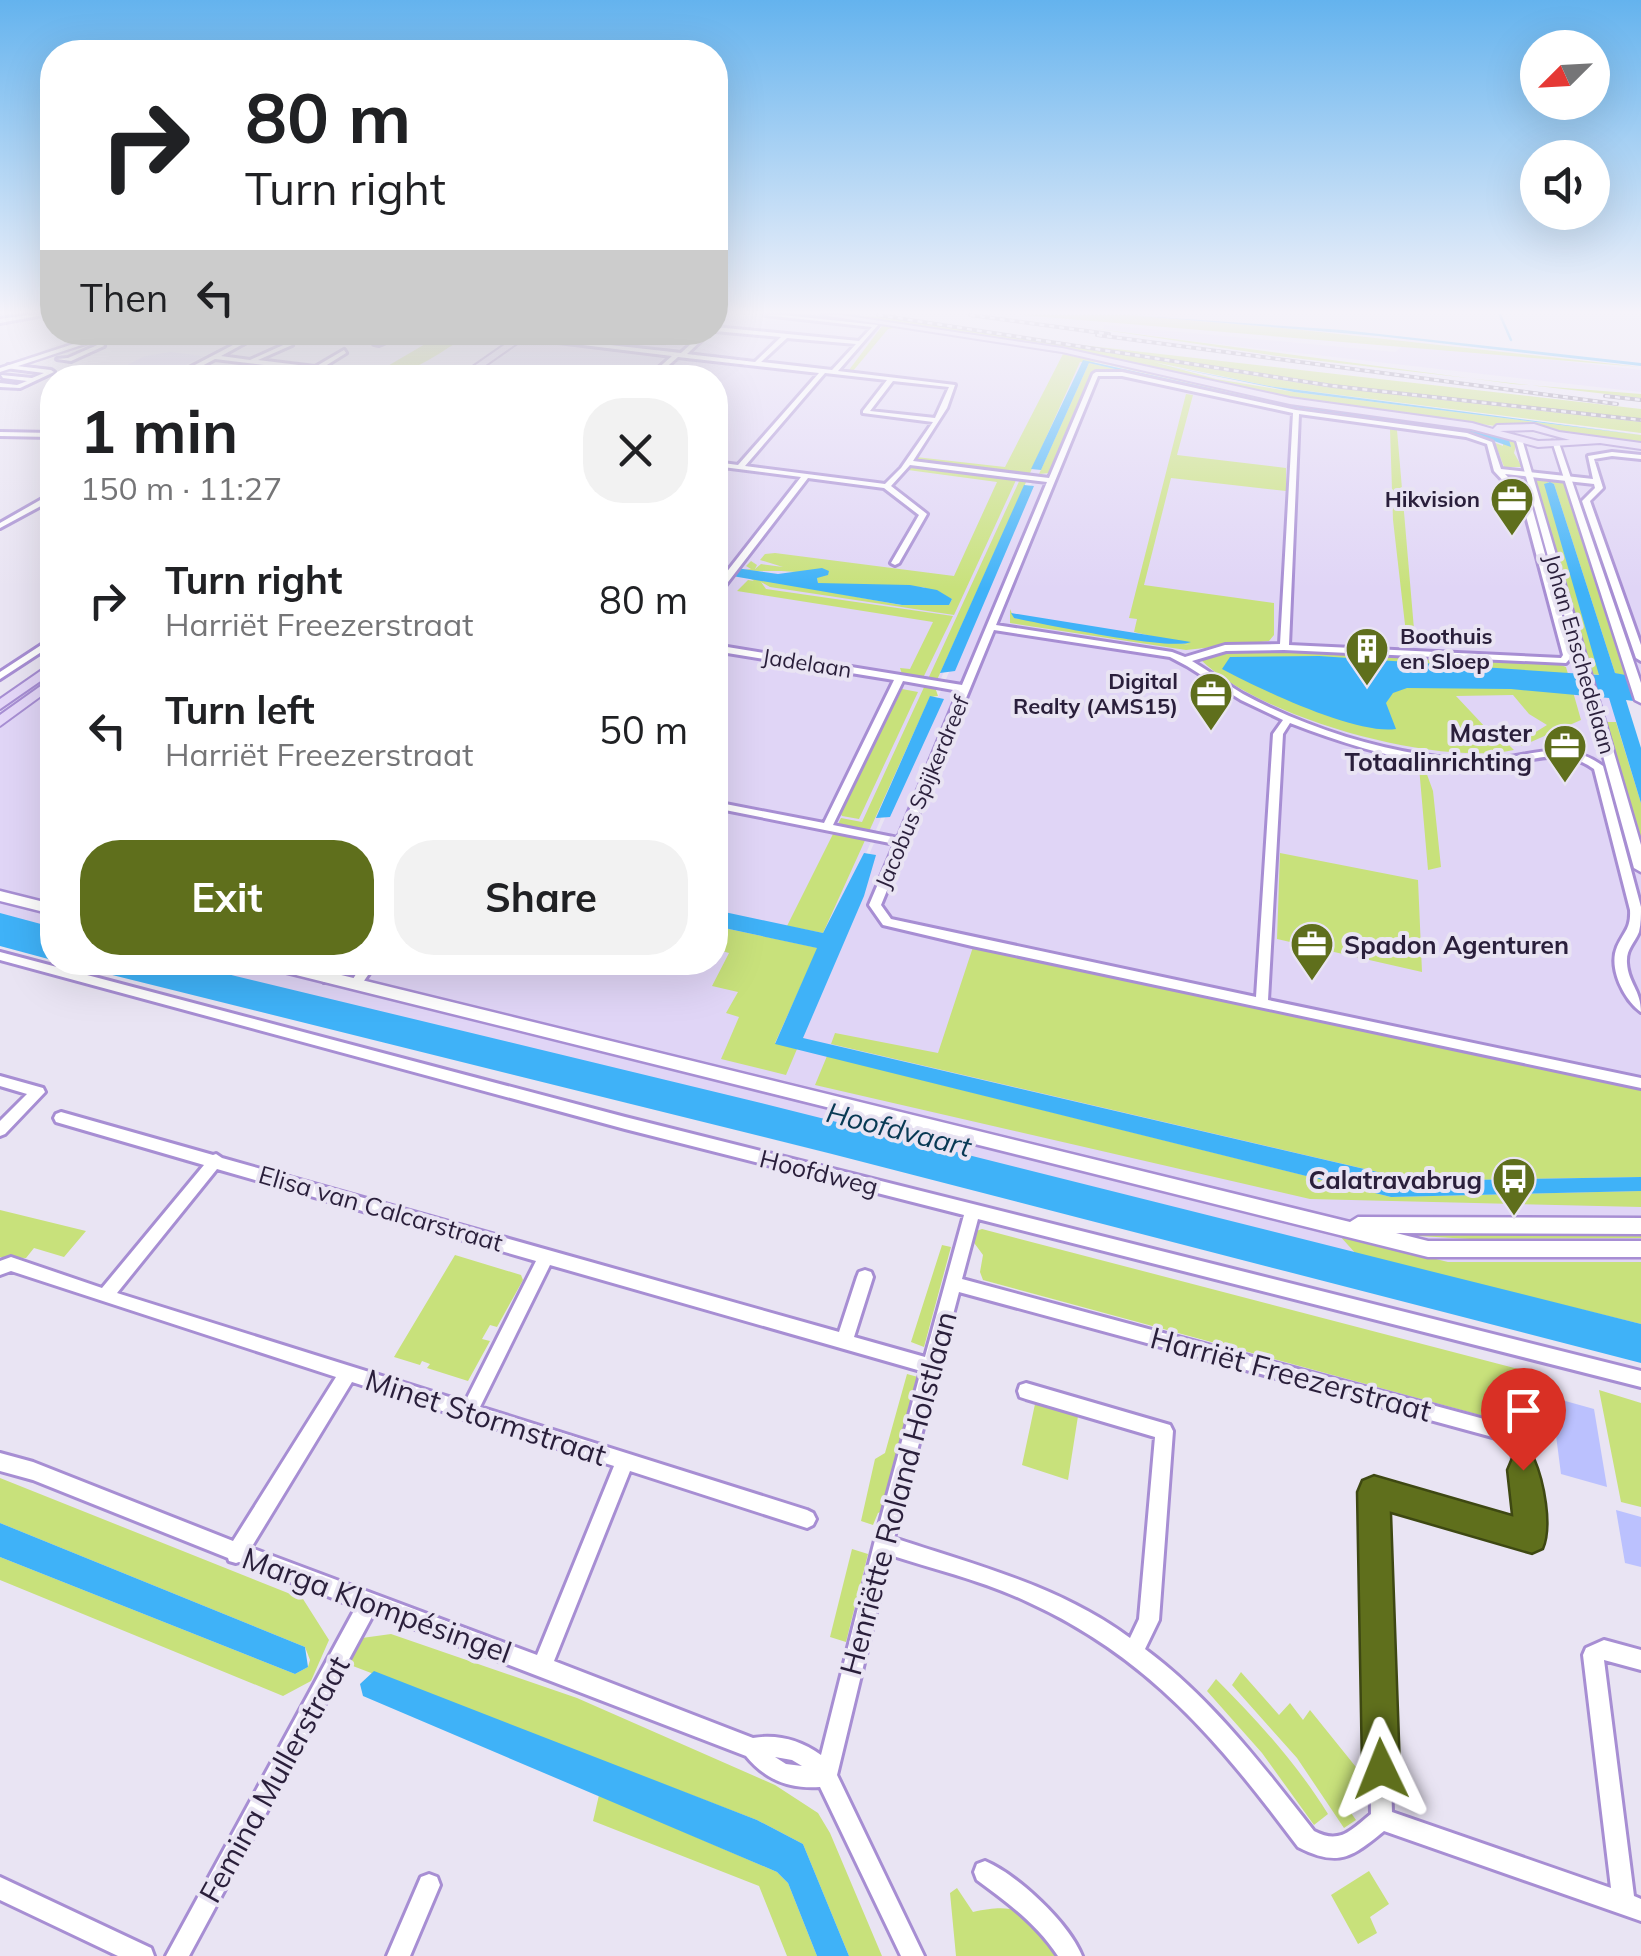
<!DOCTYPE html>
<meta charset="utf-8">
<style>
:root{--surface:#fff;--page:#f2f2f2;--text:#202124;--muted:#757577;--accent:#5f6f1c}
body{margin:0;font-family:Mulish,sans-serif;background:var(--page);color:var(--text);height:100vh;display:flex;flex-direction:column;font-size:38px;white-space:nowrap}
*{box-sizing:border-box;margin:0}
p{font-size:32px;color:var(--muted)}
.icon{flex:none;width:55px;height:55px;fill:none;stroke:currentColor;stroke-width:2;stroke-linecap:round;stroke-linejoin:round}
.map{position:relative;flex:1;overflow:hidden}
.sheet{position:absolute;left:40px;top:365px;width:688px;height:610px;display:flex;flex-direction:column;background:var(--surface);border-radius:40px;box-shadow:0 10px 40px #0002}
.sheet>*{flex:none}
.banner{position:absolute;left:40px;top:40px;width:688px;height:305px;border-radius:40px;box-shadow:0 10px 40px #0002;background:#fff;color:var(--text);overflow:hidden}
.needle{width:65px;rotate:246deg}
.tools{position:absolute;left:1520px;top:30px;display:grid;gap:20px}
.tools a{display:grid;place-items:center;width:90px;height:90px;border-radius:50%;background:var(--surface);box-shadow:0 10px 40px #0002;font-size:50px}
.pin{position:absolute;display:grid;place-items:center;width:85px;height:85px;color:#fff;margin:-102px -42px;border-radius:50% 50% 50% 0;rotate:-45deg;box-shadow:0 0 10px #0007}
.pin .icon{rotate:45deg}
.me{position:absolute;width:110px;margin:-55px;rotate:358deg;stroke-linejoin:round;filter:drop-shadow(0 0 8px #0008)}
.turn{display:flex;align-items:center;gap:35px;height:210px;padding:0 40px;font-size:45px}
.turn .icon{width:130px;height:130px;stroke-width:2.5}
.turn b{display:block;font-size:70px;line-height:85px}
.then{display:flex;align-items:center;height:95px;padding:0 40px;background:#0003;gap:20px;font-size:38px}
.round{display:grid;place-items:center;flex:none;width:105px;height:105px;border-radius:40px;background:var(--page)}
.overview{display:flex;align-items:center;justify-content:space-between;height:170px;padding:0 40px}
h1{font-size:60px;font-weight:700;line-height:75px}
.action{display:flex;gap:20px;margin-top:auto;padding:20px 40px}
.action a{flex:1;height:115px;border-radius:40px;background:var(--accent);color:#fff;font-size:40px;font-weight:700;line-height:115px;text-align:center}
.action a+a{background:var(--page);color:var(--text)}
ul{padding:0;list-style:none}
li{display:flex;align-items:center;gap:30px;height:130px;padding:0 40px}
li div{flex:1}
li b{display:block;font-size:38px}
li em{font-style:normal}
.map>svg:first-child{display:block}
</style>
<div class="map">
<svg width="1641" height="1956" viewBox="0 0 1641 1956">
<rect width="100%" height="100%" fill="#e9e4f3"/>
<path fill="#e0d5f6" fill-rule="evenodd" d="M715 315 862 319 1028 345 1261 396 1641 448V688L1614 686 1641 772V1345L150 963 715 962V378L469 377 534 333 715 332ZM1036 474 803 1005H801L1024 485Z
M1105 325 1395 352 1406 343 1641 370V392L1192 341 1103 329Z
M170 352 204 356 161 377H103L145 356Z
M52 667V938L0 924V706Z"/>
<path fill="#c8e17b" d="M782 315C929 315 1074 359 1216 388 1313 408 1412 416 1508 436L1517 441 1514 453 1522 467H1504L1495 443 1482 437C1380 421 1276 412 1175 387 1151 381 1117 365 1092 373L1050 473 1039 474 1089 363 1260 402 1471 433 1503 446V437L1272 402 1096 362H1080L937 680 928 679 1022 475 921 462 916 457 1005 467 1063 354 900 327 888 329 853 371 849 370 882 326Z
M832 315 884 317 1326 387 1641 422V433L1269 386 1154 362 1216 379 1294 392 1641 435V444L1560 433 1536 425 1495 426 1302 400 1206 383 1071 350Z
M1021 315H1129L1293 329 1641 367Z
M1091 328 1513 384 1641 394V398L1277 356Z
M436 332 464 333 459 341C429 360 405 378 369 377L437 337 432 335Z
M1055 342 1641 409V419L1344 386Z
M1186 394 1193 395 1177 455 1286 468V491L1171 478 1144 585 1274 603V635L1269 641 1186 650 1010 623V609L1014 618 1190 645 1134 632 1137 619 1129 618Z
M1390 429 1397 430 1415 641 1407 642 1393 520Z
M914 466 1017 478 954 615 770 587 761 582 766 589 953 616 923 678 902 674 900 668 910 669 933 622 737 591 748 580 754 581 748 577 901 605H949L952 599 923 587 826 585 818 583 817 578C802 568 764 573 744 570L751 569 746 566 751 561 757 565 755 569 761 564 783 567 760 560 765 554 775 553 954 576 997 482 908 470Z
M1538 479 1565 483 1628 677 1615 673 1554 484 1549 482 1545 485 1600 675 1590 674 1533 482Z
M1283 651 1561 665 1566 667 1581 720 1522 746 1518 743 1547 725 1529 714 1513 695 1456 696 1503 746 1509 745 1514 750C1435 767 1257 717 1200 659L1223 653Z
M925 685 935 687 938 696 930 697 823 933 787 926 841 818 862 822Z
M902 689 918 692 859 819 842 816 840 813Z
M1603 722H1616L1641 803V853Z
M1419 767 1425 769 1433 791 1441 867 1428 870Z
M1280 853 1418 880 1422 972 1277 939Z
M715 926 818 948 775 1043 797 1049 786 1075 721 1059 739 1017 726 1013 738 992 712 986 729 953 715 949Z
M973 947 1641 1090V1177L1416 1181 831 1044 835 1033 938 1053Z
M827 1056 1391 1197 1641 1191V1207L1310 1199 815 1085Z
M0 1210 86 1231 64 1257 34 1248 26 1258 0 1257Z
M982 1229 1522 1370 1524 1427 983 1280 980 1272 983 1255 972 1240 976 1231Z
M1641 1232V1238L1470 1239 1368 1233Z
M1339 1235 1448 1262H1641V1324L1357 1255Z
M942 1245 951 1247 924 1347 911 1342Z
M455 1255 521 1275 523 1280 497 1327 490 1325 482 1339 490 1341 468 1381 427 1368 430 1364 422 1361 420 1365 394 1357Z
M907 1374 918 1377 883 1511 878 1513 873 1525 861 1521 875 1459 885 1453Z
M1599 1390 1641 1403V1507L1621 1502Z
M1035 1404 1078 1416 1068 1480 1022 1465Z
M0 1478 303 1599 329 1640 311 1681 283 1696 0 1580V1557L295 1674 308 1667 310 1660 305 1647 0 1523Z
M852 1549 868 1554 846 1642 830 1637Z
M391 1634 577 1698 775 1785 818 1813 830 1833 882 1956H849L803 1844 757 1820 345 1663 362 1638Z
M1241 1672 1279 1715 1290 1703 1303 1720 1310 1710 1364 1777 1357 1782 1358 1803 1349 1810 1356 1820 1344 1828 1297 1758 1232 1685Z
M1216 1679C1258 1721 1297 1764 1328 1814L1314 1825 1262 1753 1207 1691Z
M599 1795 777 1872 788 1883 817 1956H787L759 1886 593 1821Z
M1369 1871 1389 1904 1370 1917 1377 1933 1358 1944 1331 1895Z
M957 1888 973 1912C1027 1900 1027 1918 1060 1956H956L950 1893Z"/>
<path fill="#3fb2f8" d="M1129 315 1343 330 1641 363V366L1378 336Z
M1083 360 1272 402 1485 433 1509 440 1511 447 1471 433 1260 402 1089 363 1041 470 1031 469Z
M1152 363 1269 386 1641 435 1294 392Z
M1550 482 1554 484 1615 673 1641 678V702L1626 700 1641 748V803L1609 698 1511 689 1407 688 1393 693 1386 703 1396 729C1355 735 1260 689 1222 669L1230 657 1319 656 1599 675 1544 484Z
M1024 485 1034 486 955 671 940 673Z
M715 565 778 574 822 568 829 571 828 575 817 578 818 583 910 585 937 590 952 599 949 605H902L715 573Z
M1011 613 1191 642C1171 651 1044 624 1014 618Z
M930 696 944 699 890 817 876 818Z
M864 853 876 855 864 896 803 1038 1416 1181 1641 1177V1191L1391 1197 775 1044 817 948 715 926V910L823 933Z
M0 913 52 927V960L0 946Z
M64 963H182L761 1103 1641 1324V1363L832 1154Z
M0 1523 305 1647 308 1667 295 1674 0 1557Z
M374 1671 757 1820 803 1844 849 1956H817L788 1883 777 1872 363 1696 360 1684Z"/>
<g fill="none" stroke-linecap="round" stroke-linejoin="round">
<path stroke="#3fb2f8" stroke-width="2.5" d="M1500 315 1511 340"/>
</g>
<path fill="#bbc1fe" d="M1551 1397 1594 1409 1607 1487 1561 1474Z
M1616 1510 1641 1517V1567L1625 1563Z"/>
<g fill="none" stroke-linecap="round" stroke-linejoin="round">
<defs>
<path id="minor" d="M30 315H43L0 323V319Z
M765 315H783L878 325 838 371 955 385 947 408 913 461 1049 478 1093 374 1096 372H1122L1296 410 1467 433 1492 442 1501 469 1593 479 1588 456 1612 452 1641 455V459L1612 456 1594 459 1603 488 1590 501 1641 645V661L1636 658 1582 501 1595 488 1594 484 1505 474 1530 500 1573 655 1566 663 1284 650 1226 651 1192 661C1209 671 1226 684 1243 694 1299 724 1362 745 1424 755 1447 759 1470 761 1493 759 1535 756 1564 738 1603 766L1641 907C1641 915 1641 924 1639 932 1634 944 1626 949 1627 963 1628 983 1641 990 1641 1012 1624 1000 1608 968 1617 947 1624 931 1631 929 1630 910L1594 769C1560 745 1533 762 1496 765 1478 767 1460 766 1441 764 1389 758 1339 742 1290 723L1283 734 1268 1000 1641 1078V1088L972 946 883 925 869 905 895 844 715 808V802L824 823 894 680 715 651V645L962 685 1047 482 910 465 891 486 927 514 899 563 895 565 891 563 919 515 884 488 808 478 718 595 715 596V587L801 477 715 466V462L738 465 819 373 678 357 654 378H647L672 356 518 337 521 335 681 353 704 332H710L687 354 755 362 781 337 715 331V327L859 341 872 327ZM787 338 856 344 832 370 761 362ZM825 373 887 380 863 411V413L933 422 901 468 885 484 745 466ZM1098 376H1122L1293 413 1280 644 1225 645 1185 657 1172 652 996 625ZM893 381 949 387 935 418 870 411ZM1299 414 1466 437 1487 444 1494 471 1522 501 1563 655 1561 658 1289 645ZM994 630 1170 657 1187 666 1241 700 1283 720 1273 734 1256 997 891 919 881 905ZM903 681 959 691 898 838 833 825Z
M258 332H265L221 356 250 360 290 342 292 345 258 360 315 367 344 350 346 353 322 368 342 372 335 378H327L333 373 279 367 260 378H252L272 366 215 359 179 378H170Z
M333 332H340L335 336 332 334Z
M401 332H409L379 345 374 344Z
M102 343 104 346 71 361 57 359 68 358Z
M8 365 51 370 54 372 20 388 0 387V383L17 385 27 381 3 378 1 375 32 378 44 373 6 368Z
M0 432 52 433V437L0 436Z
M49 495H52V500L0 528V523Z
M52 638V645L0 679V672Z
M0 952 625 1117 1641 1371V1387L978 1219 962 1279 1525 1430 1528 1436 1540 1537 1538 1544 1531 1546 1383 1504 1392 1812 1611 1888 1583 1655 1586 1648 1604 1640 1641 1650V1670L1604 1660 1634 1896 1641 1899V1921L1384 1831C1352 1857 1339 1868 1298 1847 1220 1743 1149 1657 1028 1602 984 1581 936 1570 890 1555L837 1775 924 1956H901L820 1787C789 1789 766 1780 746 1756L374 1613 189 1956H166L356 1607 239 1562 236 1563 229 1561 228 1558 33 1480 0 1471V1453L33 1462 233 1541 336 1377 11 1271 0 1275V1261L11 1257 102 1288 204 1165 56 1122 54 1118 56 1114 61 1112 213 1155 216 1154 222 1158 839 1332 857 1277 859 1272 865 1270 871 1272 873 1277 854 1337 925 1357 964 1215 625 1129 0 960ZM217 1169 536 1261 465 1402 117 1293ZM550 1265 921 1371 874 1544 821 1755C800 1740 778 1734 753 1738L554 1661 630 1471 807 1528 813 1525 816 1519 813 1513 807 1510 480 1407ZM959 1292 1511 1442 1520 1525 1374 1483 1368 1486 1365 1492 1371 1814C1351 1830 1340 1845 1314 1831 1263 1766 1212 1699 1145 1649L1159 1620 1173 1431 1170 1425 1026 1383 1020 1385 1018 1391 1020 1397 1026 1399 1155 1437 1139 1619 1130 1638C1060 1586 975 1565 894 1538ZM352 1382 461 1417 468 1422 472 1421 614 1466 537 1655 251 1548ZM775 1757 792 1760 802 1766 786 1764Z
M340 962H355L332 982H324L322 979Z
M364 962H377L359 988H351L349 985Z
M0 1076 43 1088 45 1092 5 1134 0 1136V1121L27 1094 0 1086Z
M985 1861C1018 1875 1069 1923 1082 1956H1058C1037 1924 1007 1902 977 1880L974 1872 977 1864Z
M429 1874 437 1877 440 1885 410 1956H387L421 1877Z
M0 1877 151 1948 154 1956H118L0 1900Z"/>
<path id="tertiary" d="M110 332H121L0 372V368Z
M1515 437 1522 439 1641 845V872L1634 868Z
M1552 441 1559 443 1641 683V703L1635 700Z
M0 891 52 904V914L0 901Z
M257 962H288L1350 1222 1358 1217 1641 1218V1234L1396 1233 1428 1241H1641V1257H1428L264 967Z"/>
<path id="secondary" d="M822 315H841L1062 348 1290 398 1472 423 1493 429 1497 425 1534 424 1559 432 1641 443V449L1600 443 1538 447 1471 429 1290 404 1062 352ZM1533 430 1570 440 1538 441 1500 431Z
M523 332H533L467 378H457Z
M52 663V673L0 709V699Z
M52 678V688L0 726V715Z"/>
</defs>
<use href="#minor" stroke="#a78ed3" stroke-width="6"/>
<use href="#tertiary" stroke="#a78ed3" stroke-width="5"/>
<use href="#secondary" stroke="#a78ed3" stroke-width="4"/>
<use href="#minor" fill="#fff" fill-rule="evenodd"/>
<use href="#tertiary" fill="#fff" fill-rule="evenodd"/>
<use href="#secondary" fill="#e4d7f8" fill-rule="evenodd"/>
<defs>
<path id="rail" d="M878 315 1333 386 1641 420
M970 315 1109 334
M1097 335 1617 404
M1605 396 1641 400"/>
</defs>
<use href="#rail" stroke="#928a9f" stroke-width="4"/>
<use href="#rail" stroke="#e9e4f3" stroke-width="2.5" stroke-dasharray="5" stroke-linecap="butt"/>
</g>
<linearGradient id="sky" x2="0" y2="1"><stop stop-color="#64b3ee"/><stop offset="0.53" stop-color="#f5f3fa"/><stop offset="1" stop-color="#f5f3fa" stop-opacity="0"/></linearGradient>
<rect width="1641" height="589" fill="url(#sky)"/>
<path fill="#5f6f1c" stroke="#3e4812" stroke-width="2.5" d="M1523 1453 1534 1458C1544 1481 1553 1526 1543 1549L1532 1554 1391 1513 1400 1769 1394 1782 1381 1788 1367 1782 1362 1769 1357 1492 1362 1480 1374 1475 1512 1515 1507 1470 1512 1458Z"/>
<defs>
<symbol id="office-pin" viewBox="-11 -11 22 30"><path d="M0 17L-7.5 6A9.5 9.5 0 1 1 7.5 6Z" fill="#5f6f1c" stroke="#e9e4f3"/><path d="M-6-3h4V-5.5h4V-3h4V5H-6ZM-1-4.5V-3h2v-1.5ZM-6 0V1H6V0Z" fill="#fff"/></symbol>
<symbol id="building-pin" viewBox="-11 -11 22 30"><path d="M0 17L-7.5 6A9.5 9.5 0 1 1 7.5 6Z" fill="#5f6f1c" stroke="#e9e4f3"/><path d="M-4-6H4V6H1V3H-1V6H-4ZM-2.5-4.3h1.7v1.8h-1.7ZM.8-4.3h1.7v1.8H.8ZM-2.5-1h1.7V.8h-1.7ZM.8-1h1.7V.8H.8Z" fill="#fff"/></symbol>
<symbol id="bus-pin" viewBox="-11 -11 22 30"><path d="M0 17L-7.5 6A9.5 9.5 0 1 1 7.5 6Z" fill="#5f6f1c" stroke="#e9e4f3"/><path d="M-5-6H5V4H4V6H2V4H-2V6H-4V4H-5ZM-3.5-4V0h7V-4ZM-3.5 1.2v1.5H-2V1.2ZM2 1.2v1.5H3.5V1.2Z" fill="#fff"/></symbol>
</defs>
<g fill-rule="evenodd">
<use href="#office-pin" x="1487" y="474" width="50" height="68"/>
<use href="#building-pin" x="1342" y="624" width="50" height="68"/>
<use href="#office-pin" x="1186" y="669" width="50" height="68"/>
<use href="#office-pin" x="1540" y="721" width="50" height="68"/>
<use href="#office-pin" x="1287" y="919" width="50" height="68"/>
<use href="#bus-pin" x="1489" y="1154" width="50" height="68"/>
</g>
<g text-anchor="middle" dominant-baseline="central" stroke-width="8" stroke-linejoin="round" paint-order="stroke">
<g font-size="22" font-weight="bold" fill="#2a1f3b" stroke="#e9e4f3" text-anchor="end">
<text x="1480" y="499">Hikvision</text>
<text x="1400" y="636" text-anchor="start">Boothuis<tspan x="1400" dy="25">en Sloep</tspan></text>
<text x="1178" y="681">Digital<tspan x="1178" dy="25">Realty (AMS15)</tspan></text>
</g>
<g font-size="22" fill="#2a1f3b" stroke="#e9e4f3">
<text transform="translate(1580 654) rotate(74)">Johan Enschedelaan</text>
<text transform="translate(807 663) rotate(9)">Jadelaan</text>
<text transform="translate(922 792) rotate(-67)">Jacobus Spijkerdreef</text>
</g>
<g font-size="25" font-weight="bold" fill="#2a1f3b" stroke="#e9e4f3" text-anchor="end">
<text x="1532" y="732">Master<tspan x="1532" dy="29">Totaalinrichting</tspan></text>
<text x="1344" y="944" text-anchor="start">Spadon Agenturen</text>
<text x="1482" y="1179">Calatravabrug</text>
</g>
<g font-size="25" fill="#2a1f3b" stroke="#e9e4f3">
<text transform="translate(819 1172) rotate(14)">Hoofdweg</text>
<text transform="translate(381 1208) rotate(16)">Elisa van Calcarstraat</text>
</g>
<g font-size="28" font-style="italic" fill="#083954" stroke="#e9e4f3">
<text transform="translate(899 1129) rotate(14)">Hoofdvaart</text>
</g>
<g font-size="30" fill="#2a1f3b" stroke="#e9e4f3">
<text transform="translate(1291 1374) rotate(15)">Harriët Freezerstraat</text>
<text transform="translate(486 1417) rotate(18)">Minet Stormstraat</text>
<text transform="translate(898 1493) rotate(-75)">Henriëtte Roland Holstlaan</text>
<text transform="translate(377 1605) rotate(20)">Marga Klompésingel</text>
<text transform="translate(274 1779) rotate(-61)">Femina Mullerstraat</text>
</g>
</g>
</svg>
<div class="tools">
<a><svg class="needle" viewBox="-14 -14 28 28"><path d="M0-13l5 13h-10z" fill="#e53935"/><path d="M0 13l5-13h-10z" fill="#757577"/></svg></a>
<a><svg class="icon" aria-label="sound" viewBox="0 0 24 24"><path d="M4 9h4l5-4v14l-5-4H4zM17 9q2 3 0 6"/></svg></a>
</div>
<div class="pin" style="left:1523px;top:1470px;background:#d93025"><svg class="icon" aria-label="arrive" viewBox="0 0 24 24"><path d="M6 21V4h12l-3 4 3 4H6"/></svg></div>
<svg class="me" style="left:1381px;top:1769px" viewBox="-20 -20 40 40"><path d="M0-17L14 15 0 8-14 15z" fill="#5f6f1c" stroke="#fff" stroke-width="4"/></svg>
<div class="banner">
<div class="turn"><svg class="icon" aria-label="right" viewBox="0 0 24 24"><path d="M7 20v-9h11M14 6l5 5-5 5"/></svg><div><b>80 m</b>Turn right</div></div>
<div class="then">Then<svg class="icon" aria-label="left" viewBox="0 0 24 24"><path d="M17 20v-9H6M10 6l-5 5 5 5"/></svg></div>
</div>
<section class="sheet">
<div class="overview"><div><h1>1 min</h1><p>150 m · 11:27</p></div><a class="round"><svg class="icon" aria-label="close" viewBox="0 0 24 24"><path d="M6 6l12 12M18 6L6 18"/></svg></a></div>
<ul>
<li><svg class="icon" aria-label="right" viewBox="0 0 24 24"><path d="M7 20v-9h11M14 6l5 5-5 5"/></svg><div><b>Turn right</b><p>Harriët Freezerstraat</p></div><em>80 m</em></li>
<li><svg class="icon" aria-label="left" viewBox="0 0 24 24"><path d="M17 20v-9H6M10 6l-5 5 5 5"/></svg><div><b>Turn left</b><p>Harriët Freezerstraat</p></div><em>50 m</em></li>
</ul>
<div class="action"><a>Exit</a><a>Share</a></div>
</section>
</div>
